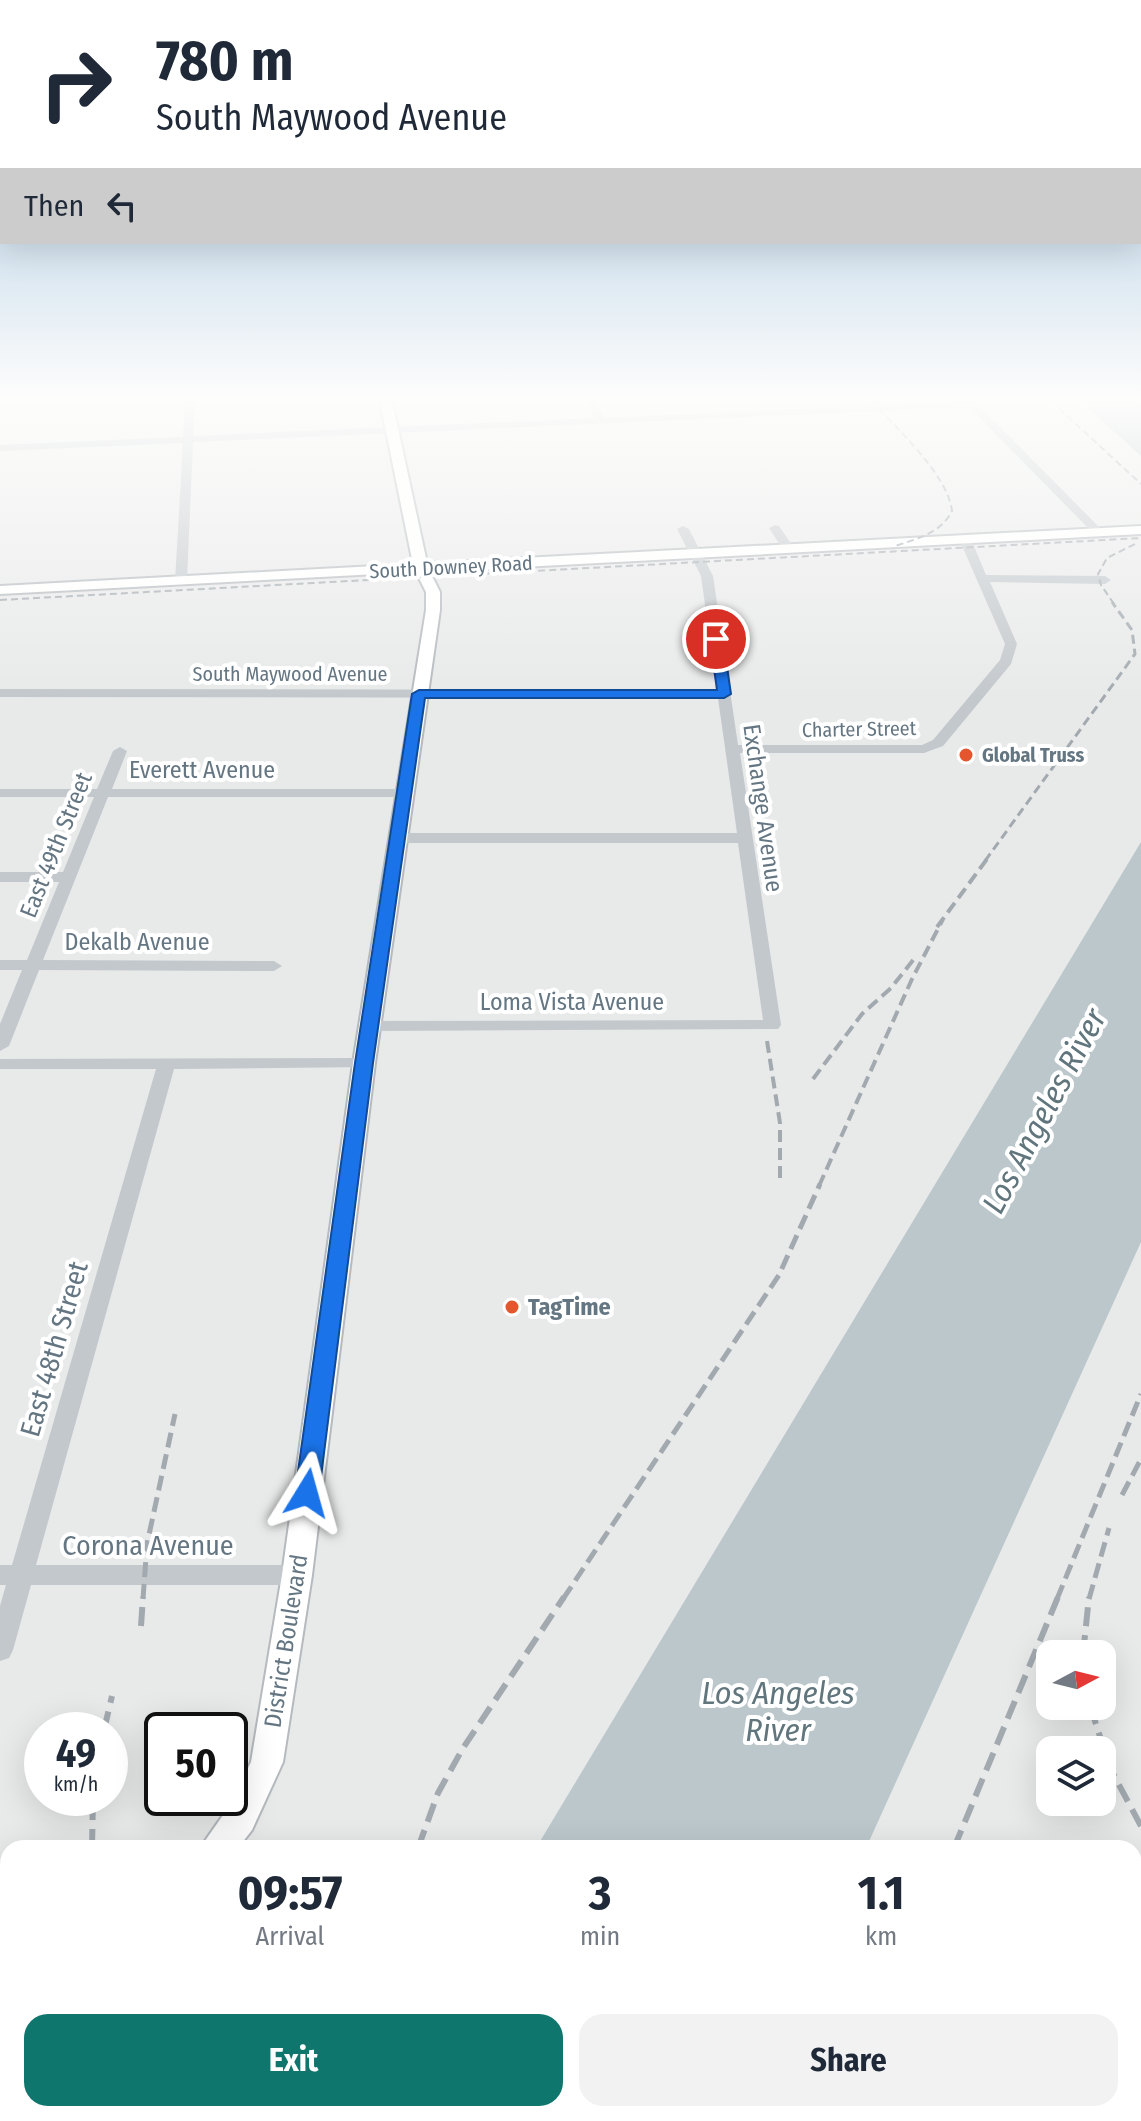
<!DOCTYPE html>
<style>
:root{--surface:#fff;--page:#f2f2f3;--text:#1f2937;--muted:#747a83;--accent:#0f766e}
body{margin:0;font-family:"Fira Sans Condensed",sans-serif;background:var(--page);color:var(--text);height:100vh;display:flex;flex-direction:column;font-size:30px;white-space:nowrap}
*{box-sizing:border-box;margin:0}
p{font-size:26px;color:var(--muted)}
.icon{flex:none;width:44px;height:44px;fill:none;stroke:currentColor;stroke-width:2;stroke-linecap:round;stroke-linejoin:round}
.map{position:relative;flex:1;overflow:hidden}
.drawer{position:absolute;left:0px;top:1840px;width:1142px;height:282px;display:flex;flex-direction:column;background:var(--surface);border-radius:24px 24px 0 0;box-shadow:0 8px 32px #0002}
.drawer>*{flex:none}
.banner{position:absolute;left:0px;top:0px;width:1142px;height:244px;box-shadow:0 8px 32px #0002;background:#fff;color:var(--text);overflow:hidden}
.needle{width:52px;rotate:83deg}
.tools{position:absolute;left:1036px;top:1640px;display:grid;gap:16px}
.tools a{display:grid;place-items:center;width:80px;height:80px;border-radius:16px;background:var(--surface);box-shadow:0 8px 32px #0002;font-size:40px}
.speed{position:absolute;left:24px;top:1712px;display:flex;gap:16px;font-size:40px;font-weight:700;text-align:center}
.speed>*{display:grid;place-content:center;width:104px;height:104px;border-radius:50%;background:var(--surface);box-shadow:0 8px 32px #0002;line-height:1}
.speed small{font-size:20px;font-weight:400}
.speed .limit{border:4px solid #111;border-radius:12px;background:#fff;color:#111}
.pin{position:absolute;display:grid;place-items:center;width:68px;height:68px;color:#fff;margin:-34px;border:4px solid #fff;border-radius:50%;box-shadow:0 2px 8px #0007}
.me{position:absolute;width:88px;margin:-44px;rotate:8deg;stroke-linejoin:round;filter:drop-shadow(0 0 6px #0008)}
.turn{display:flex;align-items:center;gap:28px;height:168px;padding:0 24px;font-size:36px}
.turn .icon{width:104px;height:104px;stroke-width:2.5}
.turn b{display:block;font-size:56px;line-height:68px}
.then{display:flex;align-items:center;height:76px;padding:0 24px;background:#0003;gap:16px;font-size:30px}
.eta{display:flex;justify-content:space-evenly;align-items:center;height:136px;text-align:center}
.eta b{font-size:48px;font-weight:700;line-height:56px}
.action{display:flex;gap:16px;margin-top:auto;padding:16px 24px}
.action a{flex:1;height:92px;border-radius:24px;background:var(--accent);color:#fff;font-size:32px;font-weight:700;line-height:92px;text-align:center}
.action a+a{background:var(--page);color:var(--text)}
.map>svg:first-child{display:block}
</style>
<div class="map">
<svg width="1141" height="2121" viewBox="0 0 1141 2121">
<rect width="100%" height="100%" fill="#fafaf8"/>
<path fill="#e8e9e9" fill-rule="evenodd" d="M0 401H1141V2121H0ZM1050 1654H1102V1706H1050ZM42 1730H110V1798H42ZM162 1730H230V1798H162ZM1050 1750H1102V1802H1050ZM8 1848H1134V2114H8Z"/>
<path fill="#bbc7cb" d="M1080 401H1141V456Z
M1141 842V1242L866 1848H536Z
M375 2114H746L742 2121H370Z"/>
<g fill="none" stroke-linecap="round" stroke-linejoin="round">
<defs>
<path id="major" d="M380 401H392L427 563 1141 526V534L430 572 440 592V610L375 1063 312 1575 283 1762 252 1830 238 1848H200L228 1808 251 1762 282 1575 353 1063 426 610V592L416 572 0 594V586L413 564Z
M8 2096V2114H29L26 2121H0V2099Z"/>
</defs>
<use href="#major" stroke="#b5babe" stroke-width="4"/>
<path fill="#c3c8cc" fill-rule="evenodd" d="M185 401H195L193 436 595 418 586 401H596L604 418 974 401 1103 531 1093 533 969 407 193 442 187 581 181 585 175 581 183 443 0 451V445L183 437Z
M775 525 779 526 794 548 792 550 782 548 769 528Z
M683 526 689 529 713 576 738 745H922L933 740 1000 660 1005 644 959 539 961 537 971 539 986 575 1105 576 1111 580 1105 584 990 582 1017 644 1011 664 943 746 924 753H740L781 1025 778 1029 371 1031 362 1026 371 1021 763 1020 738 843H399L391 838 399 833H737L718 698 0 697V689L717 690 701 576 677 529Z
M120 747 127 751 112 789H404L411 793 404 797H108L43 960 274 961 282 966 274 971 39 970 9 1046 0 1051V1024L22 970H0V960H27L59 882H0V872H63L94 797H0V789H97L113 751Z
M364 1058 370 1059 373 1063 370 1067 174 1069 36 1565H297L306 1568 309 1575 306 1582 297 1585H31L13 1650 9 1658 0 1661V1606L6 1585H0V1565H12L156 1069H0V1059Z"/>
<use href="#major" fill="#fff" fill-rule="evenodd"/>
<path stroke="#a2aab0" stroke-width="2" stroke-dasharray="7 4" stroke-linecap="butt" d="M872 401C896 428 948 475 952 511 941 533 917 539 895 546
M1051 401 1141 484
M0 600 1141 538
M1114 604 1101 585 1098 574 1107 558 1137 543"/>
<path stroke="#a2aab0" stroke-width="3" stroke-dasharray="9 5" stroke-linecap="butt" d="M985 861 1135 654 1132 630 1112 602"/>
<path stroke="#a2aab0" stroke-width="4" stroke-dasharray="12 6" stroke-linecap="butt" d="M937 927 987 859
M767 1041 780 1123V1183
M813 1079 862 1014 891 988 914 959
M819 1186 912 979 943 919"/>
<path stroke="#a2aab0" stroke-width="5" stroke-dasharray="15 7" stroke-linecap="butt" d="M1122 1495 1141 1459
M143 1599 147 1544 175 1414
M563 1599 779 1275 820 1184
M1057 1599 1141 1394
M1089 1599 1109 1528"/>
<path stroke="#a2aab0" stroke-width="6" stroke-dasharray="19 9" stroke-linecap="butt" d="M141 1626 143 1597
M1083 1654 1089 1597
M1090 1706 1111 1770 1141 1826
M104 1730 112 1696
M92 1848 93 1798
M418 1848 438 1793 463 1748 564 1597
M954 1848 1058 1597
M426 2114 427 2121
M841 2121 844 2114"/>
</g>
<linearGradient id="sky" x2="0" y2="1"><stop stop-color="#96bcdc"/><stop offset="0.57" stop-color="#fdfdfc"/><stop offset="1" stop-color="#fdfdfc" stop-opacity="0"/></linearGradient>
<rect width="1141" height="698" fill="url(#sky)"/>
<path fill="#1a73e8" stroke="#114b97" stroke-width="2" d="M716 635 723 639 731 694 724 698H425L373 1063 319 1493 316 1500 307 1503 299 1500 295 1493 355 1063 412 694 419 690H717L710 639Z"/>
<g fill="#e4572e" stroke="#fff" stroke-width="3">
<circle cx="966" cy="755" r="8"/>
<circle cx="512" cy="1307" r="8"/>
</g>
<g text-anchor="middle" dominant-baseline="central" stroke-width="8" stroke-linejoin="round" paint-order="stroke">
<g font-size="20" fill="#657683" stroke="#fff">
<text transform="translate(451 567) rotate(-3)">South Downey Road</text>
<text x="290" y="674">South Maywood Avenue</text>
<text transform="translate(859 729) rotate(-1)">Charter Street</text>
</g>
<g font-size="20" font-weight="bold" fill="#657683" stroke="#fff" text-anchor="start">
<text x="982" y="755">Global Truss</text>
</g>
<g font-size="24" fill="#657683" stroke="#fff">
<text x="202" y="770">Everett Avenue</text>
<text transform="translate(763 808) rotate(82)">Exchange Avenue</text>
<text transform="translate(56 845) rotate(-68)">East 49th Street</text>
<text x="137" y="942">Dekalb Avenue</text>
<text x="572" y="1002">Loma Vista Avenue</text>
<text transform="translate(286 1641) rotate(-81)">District Boulevard</text>
</g>
<g font-size="24" font-weight="bold" fill="#657683" stroke="#fff" text-anchor="start">
<text x="528" y="1307">TagTime</text>
</g>
<g font-size="28" fill="#657683" stroke="#fff">
<text transform="translate(54 1349) rotate(-74)">East 48th Street</text>
<text x="148" y="1545">Corona Avenue</text>
</g>
<g font-size="32" font-style="italic" fill="#60757c" stroke="#fff">
<text transform="translate(1044 1111) rotate(-62)">Los Angeles River</text>
<text x="778" y="1693">Los Angeles<tspan x="778" dy="37">River</tspan></text>
</g>
</g>
</svg>
<div class="tools">
<a><svg class="needle" viewBox="-14 -14 28 28"><path d="M0-13l5 13h-10z" fill="#e53935"/><path d="M0 13l5-13h-10z" fill="#747a83"/></svg></a>
<a><svg class="icon" aria-label="layers" viewBox="0 0 24 24"><path d="M12 4l9 5-9 5-9-5zM3 14l9 5 9-5"/></svg></a>
</div>
<div class="speed"><div>49<small>km/h</small></div><div class="limit">50</div></div>
<div class="pin" style="left:716px;top:639px;background:#d93025"><svg class="icon" aria-label="arrive" viewBox="0 0 24 24"><path d="M6 21V4h12l-3 4 3 4H6"/></svg></div>
<svg class="me" style="left:307px;top:1493px" viewBox="-20 -20 40 40"><path d="M0-17L14 15 0 8-14 15z" fill="#1a73e8" stroke="#fff" stroke-width="4"/></svg>
<div class="banner">
<div class="turn"><svg class="icon" aria-label="right" viewBox="0 0 24 24"><path d="M7 20v-9h11M14 6l5 5-5 5"/></svg><div><b>780 m</b>South Maywood Avenue</div></div>
<div class="then">Then<svg class="icon" aria-label="left" viewBox="0 0 24 24"><path d="M17 20v-9H6M10 6l-5 5 5 5"/></svg></div>
</div>
<section class="drawer">
<div class="eta">
<div><b>09:57</b><p>Arrival</p></div>
<div><b>3</b><p>min</p></div>
<div><b>1.1</b><p>km</p></div>
</div>
<div class="action"><a>Exit</a><a>Share</a></div>
</section>
</div>
